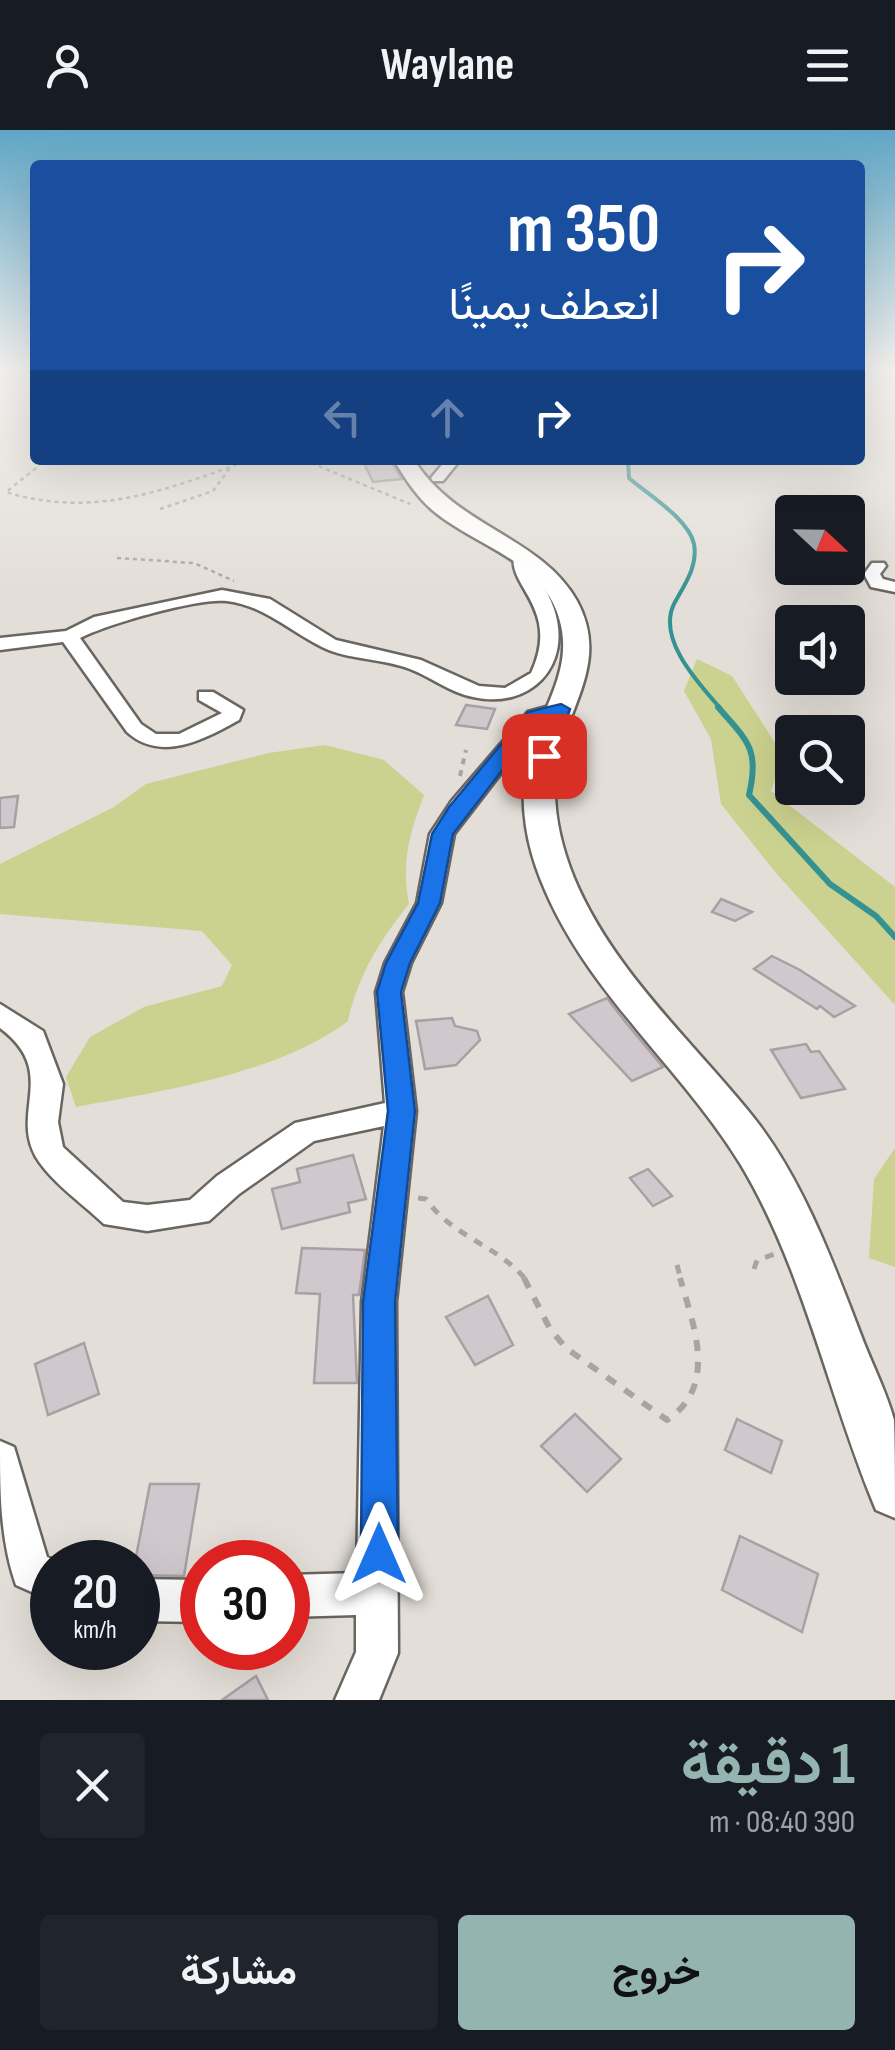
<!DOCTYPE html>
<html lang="ar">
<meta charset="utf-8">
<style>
:root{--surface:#171b24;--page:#20242c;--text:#f1f3f6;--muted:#9ea1a6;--accent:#94b4b0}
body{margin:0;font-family:"Sofia Sans Condensed",Vazirmatn,sans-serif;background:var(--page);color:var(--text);direction:rtl;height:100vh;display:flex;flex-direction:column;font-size:38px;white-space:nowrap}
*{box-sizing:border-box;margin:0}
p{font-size:32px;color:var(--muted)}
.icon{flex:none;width:55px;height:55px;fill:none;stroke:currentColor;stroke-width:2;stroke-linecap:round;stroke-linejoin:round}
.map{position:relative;height:1570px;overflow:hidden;direction:ltr}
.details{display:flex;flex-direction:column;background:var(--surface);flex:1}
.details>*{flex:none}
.top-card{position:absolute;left:30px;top:30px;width:835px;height:305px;border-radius:10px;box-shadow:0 10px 40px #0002;direction:rtl;background:#1a4fa0;color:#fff;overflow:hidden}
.needle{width:65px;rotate:112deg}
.controls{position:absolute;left:775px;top:365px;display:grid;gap:20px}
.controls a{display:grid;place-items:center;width:90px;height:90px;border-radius:10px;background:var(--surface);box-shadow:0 10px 40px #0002;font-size:50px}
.speed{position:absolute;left:30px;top:1410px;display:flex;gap:20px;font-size:50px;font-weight:700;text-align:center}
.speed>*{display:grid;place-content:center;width:130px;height:130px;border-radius:50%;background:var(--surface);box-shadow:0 10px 40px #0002;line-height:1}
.speed small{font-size:25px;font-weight:400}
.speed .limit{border:15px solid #d22;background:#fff;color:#111}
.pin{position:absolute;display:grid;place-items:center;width:85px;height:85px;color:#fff;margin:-42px;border-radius:20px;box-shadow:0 5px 15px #0006}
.me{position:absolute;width:110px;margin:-55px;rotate:0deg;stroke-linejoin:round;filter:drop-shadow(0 0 8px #0008)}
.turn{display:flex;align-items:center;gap:35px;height:210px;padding:0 40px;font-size:45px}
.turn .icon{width:130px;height:130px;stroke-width:2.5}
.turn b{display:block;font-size:70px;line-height:85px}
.lanes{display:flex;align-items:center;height:95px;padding:0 40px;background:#0003;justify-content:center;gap:50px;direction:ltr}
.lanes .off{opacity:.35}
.round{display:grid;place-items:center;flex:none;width:105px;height:105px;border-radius:10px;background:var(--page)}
.headline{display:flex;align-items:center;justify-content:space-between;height:170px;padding:0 40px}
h1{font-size:60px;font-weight:700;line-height:75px;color:var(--accent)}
.primary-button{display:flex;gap:20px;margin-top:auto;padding:20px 40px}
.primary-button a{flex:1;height:115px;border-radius:10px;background:var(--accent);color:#111;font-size:40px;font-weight:700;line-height:115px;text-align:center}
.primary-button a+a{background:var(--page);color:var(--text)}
header{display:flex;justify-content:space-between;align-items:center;height:130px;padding:0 40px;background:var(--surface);font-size:45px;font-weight:700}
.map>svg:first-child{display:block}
</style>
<header><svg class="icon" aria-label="menu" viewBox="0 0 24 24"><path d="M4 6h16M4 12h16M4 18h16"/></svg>Waylane<svg class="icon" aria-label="person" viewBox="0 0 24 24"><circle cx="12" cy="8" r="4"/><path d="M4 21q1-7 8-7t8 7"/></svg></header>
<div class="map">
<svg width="895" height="1570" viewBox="0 0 895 1570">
<rect width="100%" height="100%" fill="#e3ded7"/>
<path fill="#cbd18e" d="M697 529 732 546 783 625 771 661 895 757V875L776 743 721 674 711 609 684 561Z
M325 615 384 630 424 665C409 704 401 733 409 774 380 810 358 845 348 891 278 944 162 961 76 977L66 947 90 907 144 877 222 856 232 835 202 801 0 784V734L114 677 146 654 269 623Z
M895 1018V1137L869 1128 874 1049Z"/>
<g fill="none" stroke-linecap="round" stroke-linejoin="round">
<path stroke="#359293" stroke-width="4" d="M628 330 629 348C647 364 689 389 694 414 698 436 685 454 675 472 655 508 699 554 721 579"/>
<path stroke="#359293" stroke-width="6" d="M718 577C747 611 760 618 749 665L830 754 876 786 895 807"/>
</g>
<path fill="#d0c8cc" stroke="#a8a0a4" stroke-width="2.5" d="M391 331 402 349 373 352 364 333Z
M466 575 495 579 487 599 456 595Z
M18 666 14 697 0 698V668Z
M721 769 752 782 735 791 712 782Z
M772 826 800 840 855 876 834 887 820 876 817 879 754 839Z
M607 868 627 894 663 937 632 951 569 884Z
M452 888 455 896 477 901 480 910 456 935 425 939 416 891Z
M806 914 811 922 819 921 845 959 801 968 771 920Z
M353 1025 366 1069 348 1073 350 1082 282 1099 272 1059 300 1052 297 1039Z
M648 1039 672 1066 653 1076 630 1048Z
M302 1118 365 1120 359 1165H353L357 1253H314L320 1164 296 1163Z
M488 1166 513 1215 475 1235 446 1187Z
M84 1213 99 1264 48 1285 35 1234Z
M575 1284 621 1329 587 1362 541 1316Z
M737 1289 782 1311 771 1343 725 1320Z
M150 1354H199L184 1446 138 1445 135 1432Z
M740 1406 818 1444 802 1502 722 1460Z
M256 1546 268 1570H222Z"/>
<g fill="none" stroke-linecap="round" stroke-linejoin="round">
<defs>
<path id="street" d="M446 330H460L443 351H433L431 348Z
M514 426H526C534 443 548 460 554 479 573 536 530 580 473 567 451 563 431 547 410 539 382 528 348 530 322 517 288 500 265 476 227 471 197 468 108 494 80 508L141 594 156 604H179L222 583 199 570V562H213L243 580 239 590C205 609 161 633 127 602L63 512 0 520V508L66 501 94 487 222 460 270 469 336 510 421 530 479 556 505 558 531 543C561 479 508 457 514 426Z
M872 433H884L886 436 880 444 883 449 895 452V462L871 457 864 444Z
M561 573 568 575V583L542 590 454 704 441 773 411 833 402 862 416 981 396 1172 398 1523 379 1570H335L356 1522V1485L288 1487V1445L357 1443 362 1172 384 996 314 1011 239 1064 209 1091 147 1101 104 1094C83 1074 51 1052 36 1027 10 981 59 942 0 898V874L43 901 63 954 58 992 63 1017 123 1072 147 1075 190 1070 217 1046 295 993 385 973 376 862 385 833 417 773 430 704 451 672 528 582Z
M0 1311 14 1317 47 1427 60 1432H52V1471L16 1455C0 1409 0 1361 0 1311Z
M138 1449 202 1450V1492L138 1491Z"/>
<path id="secondary" d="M394 330H414C457 398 540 406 577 471 609 530 570 573 558 629 550 669 559 711 574 748 612 839 689 908 750 983 803 1048 834 1135 864 1213 874 1238 887 1264 894 1290 895 1319 895 1358 895 1388L876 1380C829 1268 804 1140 741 1035 678 932 577 855 536 737 524 702 519 661 529 625 544 571 580 532 554 475 533 429 473 413 436 383 418 369 406 350 394 330Z"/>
</defs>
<use href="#street" stroke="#696560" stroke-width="5"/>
<use href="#secondary" stroke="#696560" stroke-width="5"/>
<path stroke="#a8a49f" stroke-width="2.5" stroke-dasharray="4 4" stroke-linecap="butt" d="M304 330 410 374
M36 338 6 362C93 389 167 360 249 330
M160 379 213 361 230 338
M117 428 194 433 234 451"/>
<path stroke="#a8a49f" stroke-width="4" stroke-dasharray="6 6" stroke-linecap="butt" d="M460 646 466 620"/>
<path stroke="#a8a49f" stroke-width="5" stroke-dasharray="9 9" stroke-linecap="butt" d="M418 1068 426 1069C452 1107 498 1115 526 1150
M677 1135 681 1150
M754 1139 757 1130 775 1124"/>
<path stroke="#a8a49f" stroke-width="6" stroke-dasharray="11 11" stroke-linecap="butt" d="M524 1148 550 1199 566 1218 667 1290C718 1256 694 1197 680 1148"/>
<use href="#street" fill="#fff" fill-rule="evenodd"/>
<use href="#secondary" fill="#fff" fill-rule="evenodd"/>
</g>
<linearGradient id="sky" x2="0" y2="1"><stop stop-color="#60a6c6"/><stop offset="0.52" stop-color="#f2f0ed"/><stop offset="1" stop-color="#f2f0ed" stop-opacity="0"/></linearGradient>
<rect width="895" height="462" fill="url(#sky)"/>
<path fill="#1a73e8" stroke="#114b97" stroke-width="2.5" d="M561 574 570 579 551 631 534 626 548 588 541 590 453 704 440 773 410 833 401 862 415 981 395 1172 398 1424 392 1437 379 1442 366 1437 361 1424 363 1172 388 981 377 862 386 833 418 773 432 704 449 677 528 582Z"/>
</svg>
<div class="controls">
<a><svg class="needle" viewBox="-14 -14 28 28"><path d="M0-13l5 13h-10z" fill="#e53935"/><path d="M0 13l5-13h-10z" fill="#9ea1a6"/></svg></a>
<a><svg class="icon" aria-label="sound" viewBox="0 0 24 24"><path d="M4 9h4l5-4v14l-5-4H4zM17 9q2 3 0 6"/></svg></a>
<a><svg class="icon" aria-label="search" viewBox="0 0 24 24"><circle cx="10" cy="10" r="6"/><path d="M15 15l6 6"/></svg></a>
</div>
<div class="speed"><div>20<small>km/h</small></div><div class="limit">30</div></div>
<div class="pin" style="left:544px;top:626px;background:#d93025"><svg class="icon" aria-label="arrive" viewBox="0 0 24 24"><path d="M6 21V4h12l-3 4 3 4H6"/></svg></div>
<svg class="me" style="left:379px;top:1424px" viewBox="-20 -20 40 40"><path d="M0-17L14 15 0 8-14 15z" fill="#1a73e8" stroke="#fff" stroke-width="4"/></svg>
<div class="top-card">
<div class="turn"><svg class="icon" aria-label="right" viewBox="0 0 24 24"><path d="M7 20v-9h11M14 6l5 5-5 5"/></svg><div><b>350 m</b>انعطف يمينًا</div></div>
<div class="lanes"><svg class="icon off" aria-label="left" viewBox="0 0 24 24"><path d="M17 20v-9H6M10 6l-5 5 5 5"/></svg><svg class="icon off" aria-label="ahead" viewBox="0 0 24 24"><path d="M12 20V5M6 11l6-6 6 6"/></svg><svg class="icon" aria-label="right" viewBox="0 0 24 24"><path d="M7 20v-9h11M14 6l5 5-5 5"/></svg></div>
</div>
</div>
<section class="details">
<div class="headline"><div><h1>1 دقيقة</h1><p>390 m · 08:40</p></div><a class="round"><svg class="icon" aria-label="close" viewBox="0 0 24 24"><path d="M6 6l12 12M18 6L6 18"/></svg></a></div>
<div class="primary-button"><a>خروج</a><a>مشاركة</a></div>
</section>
